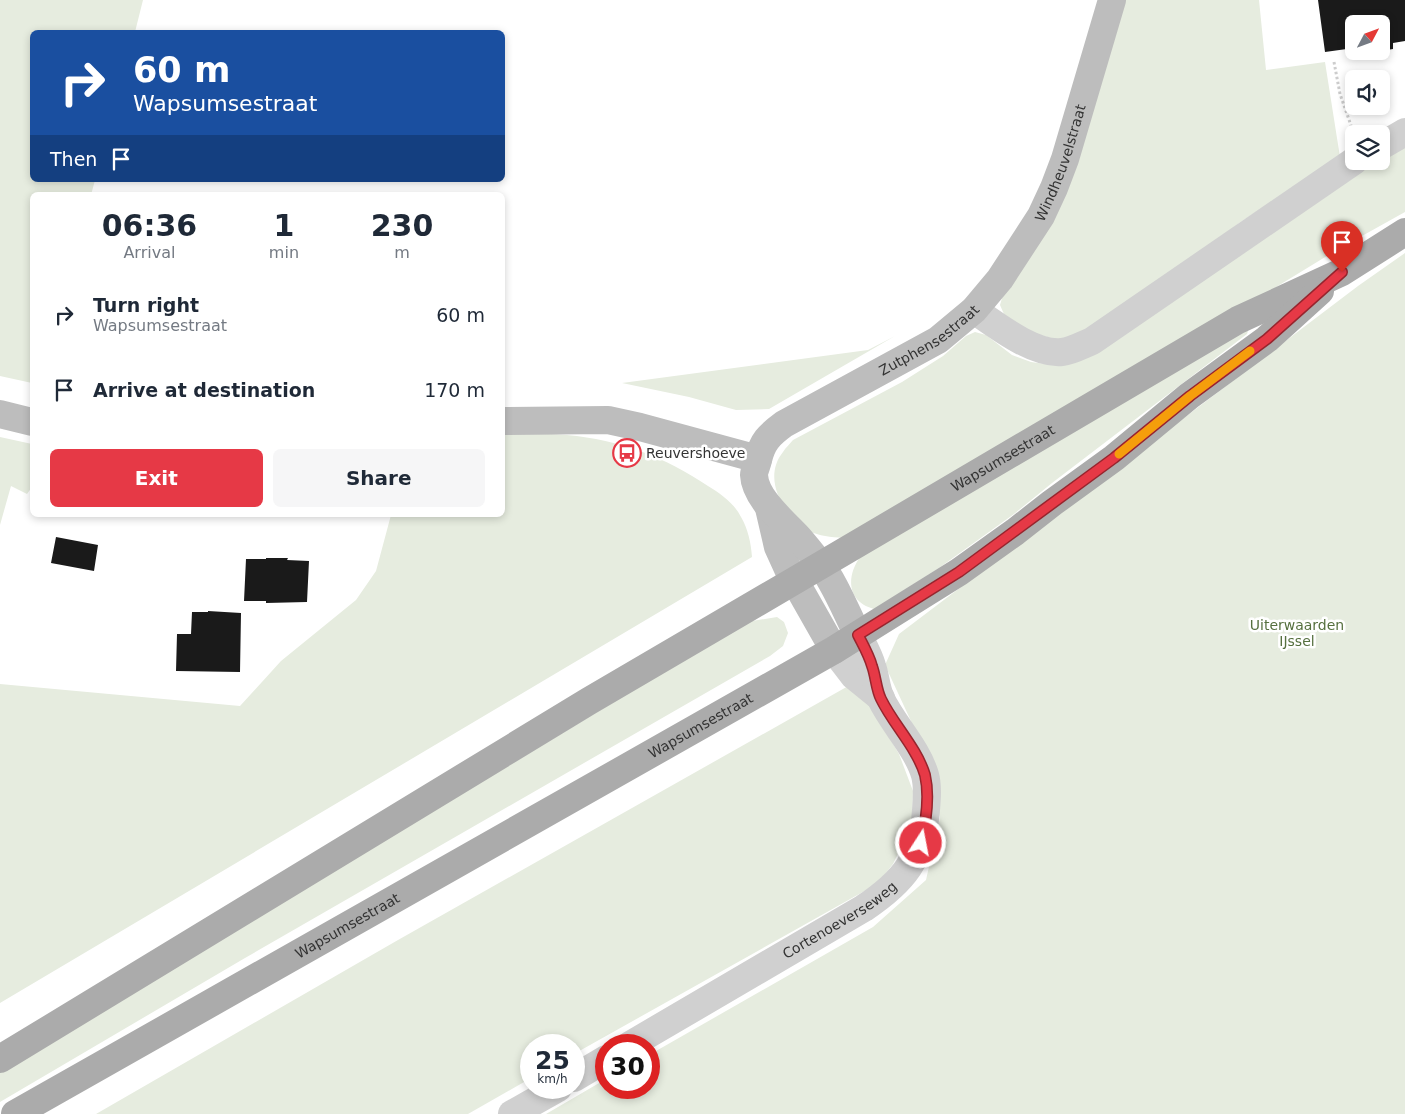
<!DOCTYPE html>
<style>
:root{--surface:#fff;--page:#f6f6f7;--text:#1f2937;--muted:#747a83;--accent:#e63946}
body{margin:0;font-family:"DejaVu Sans",sans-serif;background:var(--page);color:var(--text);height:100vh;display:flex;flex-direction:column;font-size:19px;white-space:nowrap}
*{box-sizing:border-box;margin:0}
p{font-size:16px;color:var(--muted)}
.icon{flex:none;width:28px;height:28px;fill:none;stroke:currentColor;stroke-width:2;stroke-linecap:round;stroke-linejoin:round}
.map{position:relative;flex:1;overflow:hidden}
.drawer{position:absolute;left:30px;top:192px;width:475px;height:325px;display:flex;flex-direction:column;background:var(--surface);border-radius:8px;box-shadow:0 2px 8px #0003}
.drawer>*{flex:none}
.top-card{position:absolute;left:30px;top:30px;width:475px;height:152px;border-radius:8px;box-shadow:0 2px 8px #0003;background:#1a4fa0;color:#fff;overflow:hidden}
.needle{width:32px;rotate:49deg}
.fabs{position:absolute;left:1345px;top:15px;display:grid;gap:10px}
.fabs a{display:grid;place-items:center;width:45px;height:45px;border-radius:8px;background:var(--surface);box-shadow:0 2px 8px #0003;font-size:25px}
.speed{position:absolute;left:520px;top:1034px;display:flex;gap:10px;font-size:25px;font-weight:700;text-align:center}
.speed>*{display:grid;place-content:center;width:65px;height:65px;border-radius:50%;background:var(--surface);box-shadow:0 2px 8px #0003;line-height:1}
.speed small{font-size:12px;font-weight:400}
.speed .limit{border:8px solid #d22;background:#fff;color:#111}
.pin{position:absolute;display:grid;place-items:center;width:42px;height:42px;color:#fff;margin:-51px -21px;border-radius:50% 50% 50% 0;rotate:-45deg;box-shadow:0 0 5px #0007}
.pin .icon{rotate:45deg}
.me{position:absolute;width:55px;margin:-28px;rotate:11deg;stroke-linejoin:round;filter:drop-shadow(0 0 4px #0008)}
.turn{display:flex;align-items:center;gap:18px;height:105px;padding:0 20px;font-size:22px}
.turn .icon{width:65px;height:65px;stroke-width:2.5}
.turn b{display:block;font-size:35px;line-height:42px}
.then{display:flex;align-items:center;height:48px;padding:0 20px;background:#0003;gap:10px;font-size:19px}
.eta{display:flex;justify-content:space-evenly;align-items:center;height:85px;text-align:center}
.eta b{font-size:30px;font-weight:700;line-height:35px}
.button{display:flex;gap:10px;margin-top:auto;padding:10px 20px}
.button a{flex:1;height:58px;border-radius:8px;background:var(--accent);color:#fff;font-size:20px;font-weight:700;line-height:58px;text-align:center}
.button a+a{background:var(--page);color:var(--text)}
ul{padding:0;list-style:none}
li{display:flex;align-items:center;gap:15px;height:75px;padding:0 20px}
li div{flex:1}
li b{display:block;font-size:19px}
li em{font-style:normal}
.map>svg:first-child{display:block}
</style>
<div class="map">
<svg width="1405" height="1114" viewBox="0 0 1405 1114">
<rect width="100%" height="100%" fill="#fff"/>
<path fill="#e6ecdf" d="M0 0H143L135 32H32V180H95L91 195H32V383L0 376Z
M1121 0H1259L1266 70 1325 62 1340 157 1239 223 1173 277 1089 335 1058 340 1037 334 1007 321 1000 305 1005 288Z
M1405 146V212L1335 251 1216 324 843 538C831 537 819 536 809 531 803 529 798 522 794 518 776 501 766 473 783 452 786 447 790 444 793 440L902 382 943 356 966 336 975 332 986 335 1012 355 1031 362 1052 365 1378 161H1381V159Z
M1405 253V1114H546L606 1079V1088H649V1055L873 927 926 880 940 818 929 760 885 665 899 634 1358 286Z
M1246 329 1248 331 1247 334 1052 483 1014 514 939 568 874 609C847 602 846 577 860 557Z
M895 336 769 409 736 410 689 397 622 383 868 350Z
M503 434C524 434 546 433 567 435 620 440 665 457 708 486 721 494 734 503 741 517 748 529 751 543 752 557L0 1003V684L240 706 281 661 356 600 376 571 391 515H502Z
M0 437 32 444V487L27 494 11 486 0 525Z
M777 617 784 622 788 633 783 646 770 656 245 958 0 1102V1070L230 934 746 622Z
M850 685 872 708 899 754 913 791 912 825 893 864 877 884 574 1054V1045H531V1078L468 1114H96L398 940Z"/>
<path fill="#1a1a1a" d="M1318 0H1405V41L1393 43V49L1381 51V24H1354V48L1325 52Z
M56 537 98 545 94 571 51 563Z
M266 558H288L287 560 309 561 307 602 266 603V601H244L246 559H266Z
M208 611 241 613 240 672 176 671 177 634H191L192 612H208Z"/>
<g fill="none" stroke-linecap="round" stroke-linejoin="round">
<path stroke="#cdcdcd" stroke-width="3" stroke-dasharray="2.5 2.5" stroke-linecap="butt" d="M1334 62 1340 94 1354 134"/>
<g stroke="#d0d0d0" stroke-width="28">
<path d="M1381 146 1405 132"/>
<path d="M974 310C996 325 1034 355 1062 352 1072 351 1082 345 1092 341L1354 161"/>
<path d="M834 650 854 676 881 698"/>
<path id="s1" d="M630 1045 864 908C903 882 923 858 926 810 927 798 928 786 925 775 917 748 893 724 881 699 876 689 876 677 872 666 869 655 863 645 858 635"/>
<path d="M574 1078 606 1059"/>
<path d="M512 1114 558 1088"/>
</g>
<g stroke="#bdbdbd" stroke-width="28">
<path d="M0 414 32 422"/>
<path d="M502 421 608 420 640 427 758 459"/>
<path d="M769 508 778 547 788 569 834 650"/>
<path id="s2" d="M858 635C846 612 835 583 820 564 813 555 805 545 798 537 783 521 755 498 754 475 754 471 757 465 758 460 762 442 769 435 784 424L938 340 974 310 1000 279 1041 216 1054 188 1065 159 1112 0"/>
</g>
<g stroke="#ababab" stroke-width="28">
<path id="s3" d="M0 1059 589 701 794 581 1238 320 1342 272 1405 232"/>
<path id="s4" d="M15 1114 834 650 959 572 1015 532 1052 503 1114 458 1189 396 1267 339 1320 291"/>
</g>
</g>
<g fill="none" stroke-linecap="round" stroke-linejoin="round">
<defs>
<path id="route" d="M921 843C926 822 930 797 925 775 917 748 893 724 881 699 876 689 876 677 872 666 869 655 863 645 858 635L959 572 1114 458 1190 396 1267 339 1342 272"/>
</defs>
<use href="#route" stroke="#96252e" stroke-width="12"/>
<use href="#route" stroke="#e63946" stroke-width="9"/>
<path stroke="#f59e0b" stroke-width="9" d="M1119 454 1190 396 1250 351"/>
</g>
<defs>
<symbol id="bus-ring" viewBox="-11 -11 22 22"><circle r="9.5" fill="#fff" stroke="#e63946" stroke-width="1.5"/><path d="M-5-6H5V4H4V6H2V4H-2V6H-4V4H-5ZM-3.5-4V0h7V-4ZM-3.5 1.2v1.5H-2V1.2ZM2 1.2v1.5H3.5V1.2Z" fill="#e63946"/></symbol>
</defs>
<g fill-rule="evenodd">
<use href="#bus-ring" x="611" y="437" width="32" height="32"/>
</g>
<g text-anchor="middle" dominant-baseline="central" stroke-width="5" stroke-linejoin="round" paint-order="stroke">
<g font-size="14" fill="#333" stroke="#fff">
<text stroke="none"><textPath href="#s2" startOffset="649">Windheuvelstraat</textPath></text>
<text stroke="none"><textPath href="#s2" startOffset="422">Zutphensestraat</textPath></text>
<text stroke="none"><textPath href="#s3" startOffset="1169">Wapsumsestraat</textPath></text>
<text stroke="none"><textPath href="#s4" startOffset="788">Wapsumsestraat</textPath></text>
<text stroke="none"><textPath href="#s1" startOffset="244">Cortenoeverseweg</textPath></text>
<text stroke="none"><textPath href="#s4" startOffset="382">Wapsumsestraat</textPath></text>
</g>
<g font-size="14" fill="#333" stroke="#fff" text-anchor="start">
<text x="646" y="453">Reuvershoeve</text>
</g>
<g font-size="14" fill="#56703f" stroke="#fff">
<text x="1297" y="625">Uiterwaarden<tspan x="1297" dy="16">IJssel</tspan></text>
</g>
</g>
</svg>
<div class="fabs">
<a><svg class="needle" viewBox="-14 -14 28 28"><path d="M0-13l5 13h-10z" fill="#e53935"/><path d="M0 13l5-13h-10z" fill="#747a83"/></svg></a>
<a><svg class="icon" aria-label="sound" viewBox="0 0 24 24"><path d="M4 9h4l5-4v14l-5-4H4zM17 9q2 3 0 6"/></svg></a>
<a><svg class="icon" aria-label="layers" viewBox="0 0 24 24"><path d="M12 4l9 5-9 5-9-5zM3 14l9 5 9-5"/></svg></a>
</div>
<div class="speed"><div>25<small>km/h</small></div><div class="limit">30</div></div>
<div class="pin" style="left:1342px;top:272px;background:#d93025"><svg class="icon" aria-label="arrive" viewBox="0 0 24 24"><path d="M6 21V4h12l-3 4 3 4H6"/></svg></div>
<svg class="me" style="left:921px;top:843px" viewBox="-20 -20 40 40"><circle r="17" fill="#e63946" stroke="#fff" stroke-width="3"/><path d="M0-11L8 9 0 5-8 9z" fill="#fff"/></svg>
<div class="top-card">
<div class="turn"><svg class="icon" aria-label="right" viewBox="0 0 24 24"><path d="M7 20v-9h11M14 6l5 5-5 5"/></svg><div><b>60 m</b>Wapsumsestraat</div></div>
<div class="then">Then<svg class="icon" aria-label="arrive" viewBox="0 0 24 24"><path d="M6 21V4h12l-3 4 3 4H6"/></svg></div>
</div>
<section class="drawer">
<div class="eta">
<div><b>06:36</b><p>Arrival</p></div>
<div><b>1</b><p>min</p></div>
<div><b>230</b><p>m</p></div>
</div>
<ul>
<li><svg class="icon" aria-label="right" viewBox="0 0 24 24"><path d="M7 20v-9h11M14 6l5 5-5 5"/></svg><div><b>Turn right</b><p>Wapsumsestraat</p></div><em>60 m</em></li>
<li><svg class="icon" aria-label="arrive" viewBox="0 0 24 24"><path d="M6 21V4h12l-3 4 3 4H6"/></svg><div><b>Arrive at destination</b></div><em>170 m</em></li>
</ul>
<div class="button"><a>Exit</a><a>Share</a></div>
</section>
</div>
